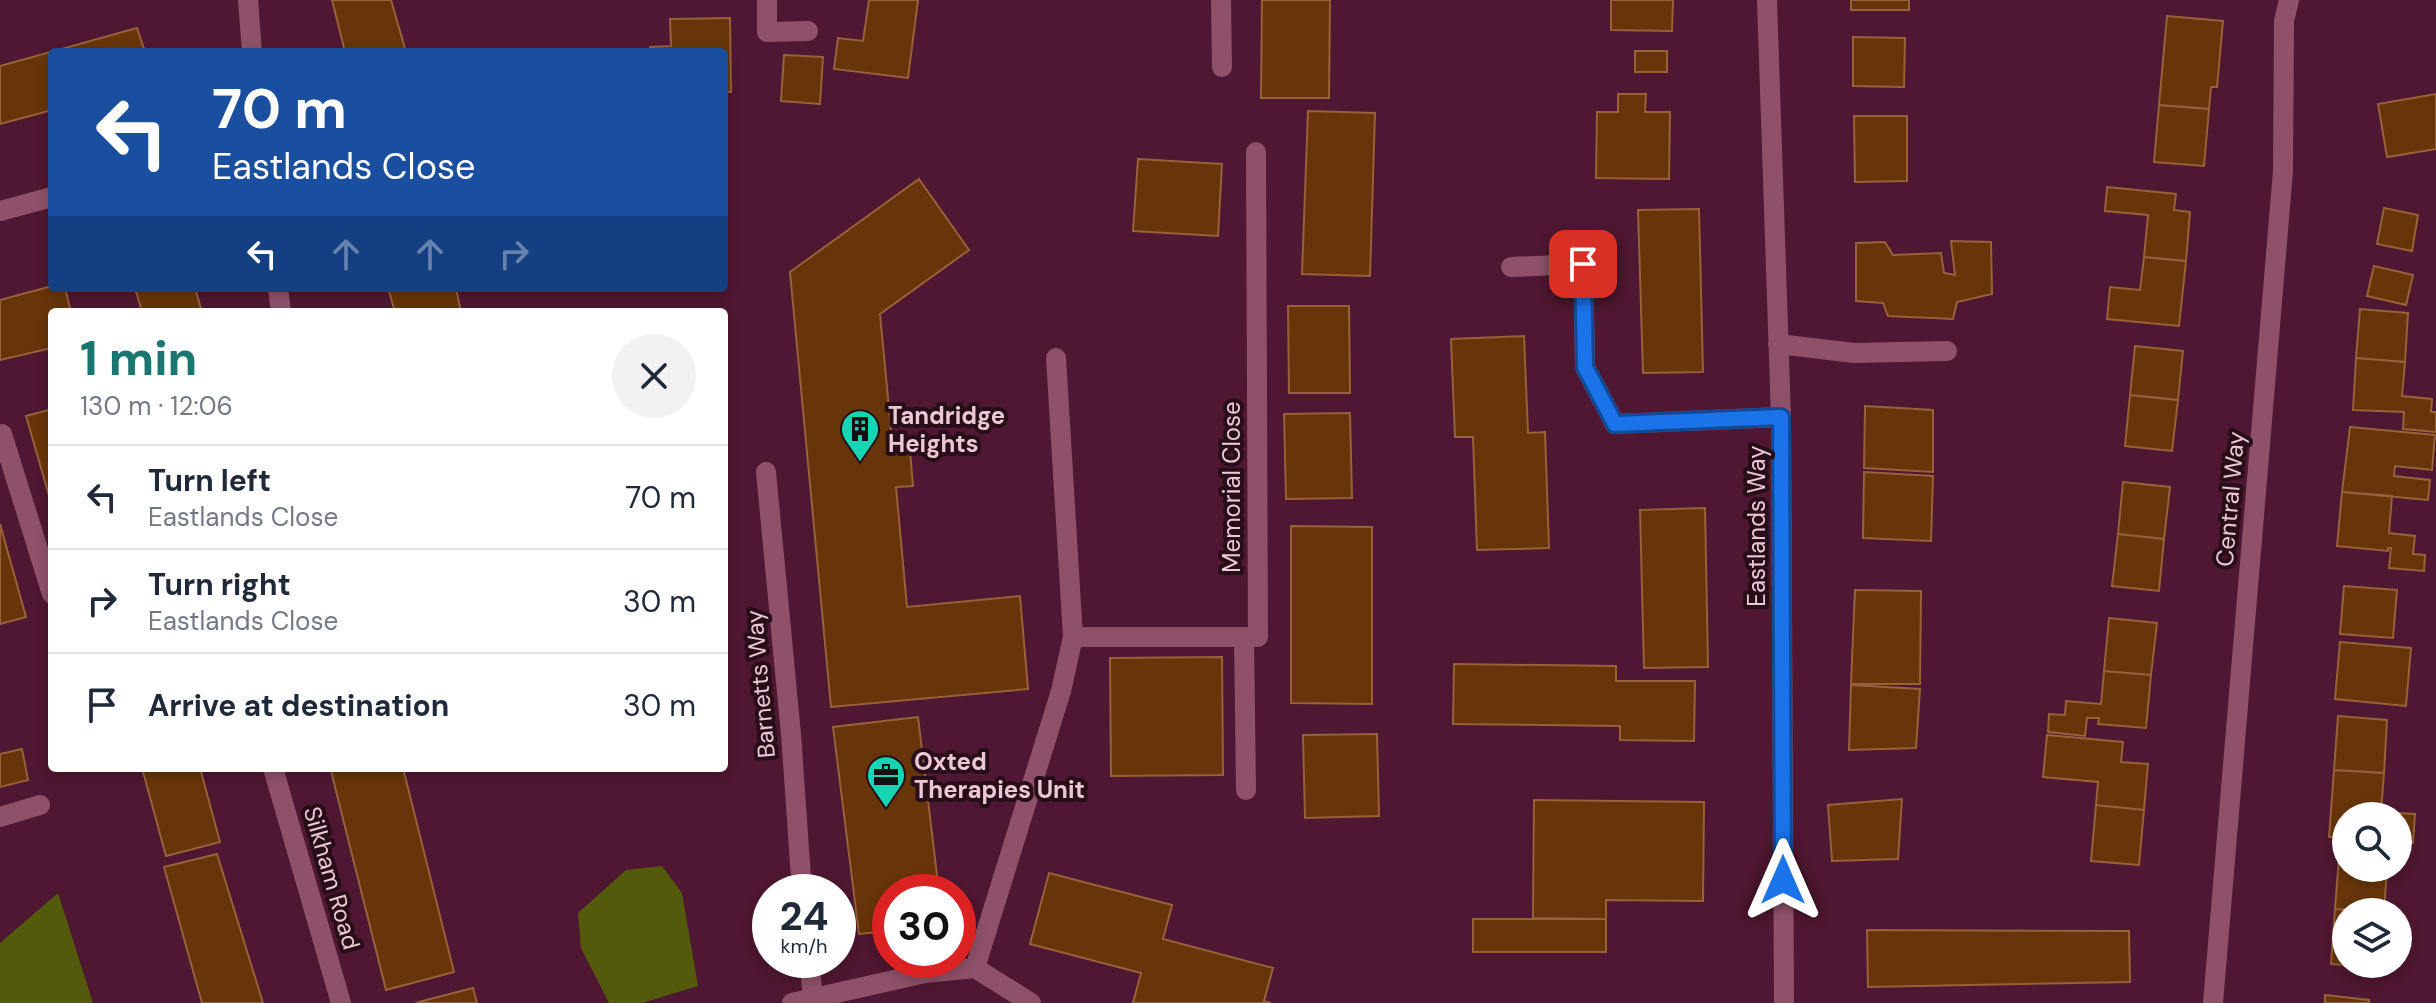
<!DOCTYPE html>
<meta charset="utf-8">
<style>
:root{--surface:#fff;--page:#f2f2f3;--text:#1f2937;--muted:#747a83;--line:#e0e1e3;--accent:#1b766f}
body{margin:0;font-family:"DM Sans",sans-serif;background:var(--page);color:var(--text);height:100vh;display:flex;flex-direction:column;font-size:30px;white-space:nowrap}
*{box-sizing:border-box;margin:0}
p{font-size:26px;color:var(--muted)}
.icon{flex:none;width:44px;height:44px;fill:none;stroke:currentColor;stroke-width:2;stroke-linecap:round;stroke-linejoin:round}
.map{position:relative;flex:1;overflow:hidden}
.drawer{position:absolute;left:48px;top:308px;width:680px;height:464px;display:flex;flex-direction:column;background:var(--surface);border-radius:8px;box-shadow:0 4px 12px #0003}
.drawer>*{flex:none}
.hud{position:absolute;left:48px;top:48px;width:680px;height:244px;border-radius:8px;box-shadow:0 4px 12px #0003;background:#1a4fa0;color:#fff;overflow:hidden}
.buttons{position:absolute;left:2332px;top:802px;display:grid;gap:16px}
.buttons a{display:grid;place-items:center;width:80px;height:80px;border-radius:50%;background:var(--surface);box-shadow:0 4px 12px #0003;font-size:40px}
.speed{position:absolute;left:752px;top:874px;display:flex;gap:16px;font-size:40px;font-weight:700;text-align:center}
.speed>*{display:grid;place-content:center;width:104px;height:104px;border-radius:50%;background:var(--surface);box-shadow:0 4px 12px #0003;line-height:1}
.speed small{font-size:20px;font-weight:400}
.speed .limit{border:12px solid #d22;background:#fff;color:#111}
.pin{position:absolute;display:grid;place-items:center;width:68px;height:68px;color:#fff;margin:-34px;border-radius:16px;box-shadow:0 4px 12px #0006}
.me{position:absolute;width:88px;margin:-44px;rotate:0deg;stroke-linejoin:round;filter:drop-shadow(0 0 6px #0008)}
.turn{display:flex;align-items:center;gap:28px;height:168px;padding:0 32px;font-size:36px}
.turn .icon{width:104px;height:104px;stroke-width:2.5}
.turn b{display:block;font-size:56px;line-height:68px}
.lanes{display:flex;align-items:center;height:76px;padding:0 32px;background:#0003;justify-content:center;gap:40px;direction:ltr}
.lanes .off{opacity:.35}
.round{display:grid;place-items:center;flex:none;width:84px;height:84px;border-radius:42px;background:var(--page)}
.summary{display:flex;align-items:center;justify-content:space-between;height:136px;padding:0 32px}
h1{font-size:48px;font-weight:800;line-height:60px;color:var(--accent)}
ul{padding:0;list-style:none}
li{display:flex;align-items:center;gap:24px;height:104px;padding:0 32px;border-top:2px solid var(--line)}
li div{flex:1}
li b{display:block;font-size:30px}
li em{font-style:normal}
.map>svg:first-child{display:block}
</style>
<div class="map">
<svg width="2436" height="1003" viewBox="0 0 2436 1003">
<rect width="100%" height="100%" fill="#4f1731"/>
<path fill="#535a0b" d="M662 866 682 893 698 986 642 1003H609L581 948 578 913 626 870Z
M58 893 93 1003H0V943Z"/>
<path fill="#673509" stroke="#97613a" stroke-width="2" d="M332 0H391L406 52H345Z
M869 0H918L908 78 834 69 838 38 863 41Z
M1262 0H1330L1329 98H1261Z
M1611 0H1673L1672 31 1611 30Z
M1851 0H1909V10H1851Z
M2167 16 2223 21 2217 87H2211L2209 109 2159 105Z
M730 18 731 92H724V52H650V47L671 46 670 19Z
M137 28 145 52H52V110L0 124V66Z
M1853 37 1905 38 1904 87 1853 86Z
M1635 51H1667V72H1635Z
M784 55 823 57 820 104 781 101Z
M1618 94H1646L1645 112H1670L1669 179 1596 178 1597 112H1618Z
M2436 94V149L2387 157 2378 104Z
M2159 105 2209 109 2204 166 2154 162Z
M1308 111 1375 113 1370 276 1302 274Z
M1854 116H1907V181L1855 182Z
M1138 159 1222 164 1218 236 1133 231Z
M919 179 969 250 880 314 892 440 909 439 913 486 896 487 907 607 1020 596 1028 689 831 707 790 272Z
M2107 187 2176 194 2174 210 2190 212 2186 261 2144 257 2148 215 2105 211Z
M2384 208 2418 215 2412 251 2377 244Z
M1699 209 1703 372 1643 373 1638 210Z
M1951 241 1991 242 1992 294 1957 302 1953 319 1888 316 1883 303 1856 301V243L1885 242 1893 255 1941 253 1944 273 1955 275Z
M2144 257 2186 261 2179 326 2107 319 2110 287 2140 290Z
M2374 266 2413 275 2406 305 2367 296Z
M52 286 65 288 71 312H52V348L0 360V300Z
M135 288H195L202 312H142Z
M388 288H456L461 312H395Z
M1288 306H1349L1350 393H1289Z
M2360 309 2408 313 2405 362 2356 358Z
M1524 336 1528 433 1545 432 1549 548 1477 550 1473 437H1455L1451 339Z
M2135 346 2183 351 2178 400 2130 395Z
M2356 358 2405 362 2402 396 2432 399 2431 412H2436V432L2403 429 2404 412 2353 410Z
M2130 395 2178 400 2172 451 2125 446Z
M1865 406 1933 410V472L1864 468Z
M52 409V506L26 416Z
M1350 413 1352 498 1286 499 1284 414Z
M2350 427 2435 435 2432 470 2395 466 2394 476 2430 480 2428 500 2342 492Z
M1864 472 1933 476 1931 541 1863 538Z
M2123 482 2170 487 2164 539 2118 534Z
M2342 492 2392 496 2389 533 2415 536 2413 554 2425 555 2424 571 2389 568 2391 548H2388V551L2337 546Z
M1705 508 1708 667 1644 668 1640 510Z
M0 524 26 617 0 624Z
M1291 526 1372 527V704L1291 703Z
M2118 534 2164 539 2159 591 2112 586Z
M2344 586 2397 590 2393 638 2340 634Z
M1855 590 1921 591 1920 684H1851Z
M2109 618 2157 623 2151 675 2104 671Z
M2340 642 2411 648 2406 706 2335 699Z
M1222 657 1223 775 1111 776 1110 658Z
M1454 664 1616 666V681H1695L1694 741 1620 740V726L1453 724Z
M2104 671 2151 675 2146 728 2098 724 2099 718H2087L2085 736 2048 732 2049 714 2065 715 2066 701 2101 704Z
M1851 685 1920 689 1916 748 1849 750Z
M2338 716 2387 720 2384 773 2334 770Z
M918 717 939 892H890V931L859 934 833 727Z
M1377 734 1379 816 1305 818 1303 735Z
M2047 735 2123 742 2121 762 2148 764 2144 810 2096 805 2098 782 2043 777Z
M22 749 28 780 0 787V754Z
M142 768H200L220 842 166 856Z
M348 768H403L454 972 386 990 331 771Z
M2334 770 2384 773 2381 812 2415 814 2413 843 2398 842V816H2346V838L2329 837Z
M1902 799 1898 859 1832 861 1828 805Z
M1534 800 1704 802 1703 901 1606 900V919L1533 918Z
M2096 805 2144 810 2139 865 2091 861Z
M217 854 263 1003H202L164 867Z
M2339 858H2346V868H2387L2384 912 2335 909Z
M1049 873 1172 905 1163 939 1273 968 1264 1001 1271 1003H1133L1141 973 1030 944Z
M2335 909 2384 912H2346V964H2380V967L2331 964Z
M1473 919H1606V952H1473Z
M1867 930 2129 931 2130 982 1868 987Z
M473 988 477 1003H415Z
M2325 995 2369 1000V1003H2325Z"/>
<g fill="none" stroke-linecap="round" stroke-linejoin="round">
<path stroke="#8f516a" stroke-width="20" d="M248 0 252 52
M767 0V32L808 31
M1221 0 1222 67
M1767 0 1781 417 1784 1003
M0 211 52 197
M1511 267 1583 264 1585 367 1615 424 1781 417
M278 288 281 312
M1778 344 1854 353 1947 351
M2 434 52 594
M766 472 791 734 802 892
M1073 637H1258L1256 152
M1244 637 1246 790
M273 768 341 1003
M0 817 40 805
M809 960 813 997
M975 968 1061 691 1073 637 1056 358
M792 1003 925 973 975 968 1031 1003
M2213 1003 2283 171 2284 21 2289 0"/>
</g>
<g fill="none" stroke-linecap="round" stroke-linejoin="round">
<defs>
<path id="route" d="M1583 264 1585 367 1615 424 1781 417 1783 880"/>
</defs>
<use href="#route" stroke="#114b97" stroke-width="20"/>
<use href="#route" stroke="#1a73e8" stroke-width="14"/>
</g>
<defs>
<symbol id="building-pin" viewBox="-11 -11 22 30"><path d="M0 17L-7.5 6A9.5 9.5 0 1 1 7.5 6Z" fill="#16d5b3" stroke="#270e18"/><path d="M-4-6H4V6H1V3H-1V6H-4ZM-2.5-4.3h1.7v1.8h-1.7ZM.8-4.3h1.7v1.8H.8ZM-2.5-1h1.7V.8h-1.7ZM.8-1h1.7V.8H.8Z" fill="#111"/></symbol>
<symbol id="office-pin" viewBox="-11 -11 22 30"><path d="M0 17L-7.5 6A9.5 9.5 0 1 1 7.5 6Z" fill="#16d5b3" stroke="#270e18"/><path d="M-6-3h4V-5.5h4V-3h4V5H-6ZM-1-4.5V-3h2v-1.5ZM-6 0V1H6V0Z" fill="#111"/></symbol>
</defs>
<g fill-rule="evenodd">
<use href="#building-pin" x="838" y="407" width="44" height="60"/>
<use href="#office-pin" x="864" y="753" width="44" height="60"/>
</g>
<g text-anchor="middle" dominant-baseline="central" stroke-width="8" stroke-linejoin="round" paint-order="stroke">
<g font-size="24" font-weight="bold" fill="#ecc7d4" stroke="#270e18" text-anchor="start">
<text x="888" y="415">Tandridge<tspan x="888" dy="28">Heights</tspan></text>
<text x="914" y="761">Oxted<tspan x="914" dy="28">Therapies Unit</tspan></text>
</g>
<g font-size="24" fill="#ecc7d4" stroke="#270e18">
<text transform="translate(1231 487) rotate(-90)">Memorial Close</text>
<text transform="translate(2230 499) rotate(-85)">Central Way</text>
<text transform="translate(1756 526) rotate(-90)">Eastlands Way</text>
<text transform="translate(760 684) rotate(-95)">Barnetts Way</text>
<text transform="translate(332 878) rotate(74)">Silkham Road</text>
</g>
</g>
</svg>
<div class="buttons">
<a><svg class="icon" aria-label="search" viewBox="0 0 24 24"><circle cx="10" cy="10" r="6"/><path d="M15 15l6 6"/></svg></a>
<a><svg class="icon" aria-label="layers" viewBox="0 0 24 24"><path d="M12 4l9 5-9 5-9-5zM3 14l9 5 9-5"/></svg></a>
</div>
<div class="speed"><div>24<small>km/h</small></div><div class="limit">30</div></div>
<div class="pin" style="left:1583px;top:264px;background:#d93025"><svg class="icon" aria-label="arrive" viewBox="0 0 24 24"><path d="M6 21V4h12l-3 4 3 4H6"/></svg></div>
<svg class="me" style="left:1783px;top:880px" viewBox="-20 -20 40 40"><path d="M0-17L14 15 0 8-14 15z" fill="#1a73e8" stroke="#fff" stroke-width="4"/></svg>
<div class="hud">
<div class="turn"><svg class="icon" aria-label="left" viewBox="0 0 24 24"><path d="M17 20v-9H6M10 6l-5 5 5 5"/></svg><div><b>70 m</b>Eastlands Close</div></div>
<div class="lanes"><svg class="icon" aria-label="left" viewBox="0 0 24 24"><path d="M17 20v-9H6M10 6l-5 5 5 5"/></svg><svg class="icon off" aria-label="ahead" viewBox="0 0 24 24"><path d="M12 20V5M6 11l6-6 6 6"/></svg><svg class="icon off" aria-label="ahead" viewBox="0 0 24 24"><path d="M12 20V5M6 11l6-6 6 6"/></svg><svg class="icon off" aria-label="right" viewBox="0 0 24 24"><path d="M7 20v-9h11M14 6l5 5-5 5"/></svg></div>
</div>
<section class="drawer">
<div class="summary"><div><h1>1 min</h1><p>130 m · 12:06</p></div><a class="round"><svg class="icon" aria-label="close" viewBox="0 0 24 24"><path d="M6 6l12 12M18 6L6 18"/></svg></a></div>
<ul>
<li><svg class="icon" aria-label="left" viewBox="0 0 24 24"><path d="M17 20v-9H6M10 6l-5 5 5 5"/></svg><div><b>Turn left</b><p>Eastlands Close</p></div><em>70 m</em></li>
<li><svg class="icon" aria-label="right" viewBox="0 0 24 24"><path d="M7 20v-9h11M14 6l5 5-5 5"/></svg><div><b>Turn right</b><p>Eastlands Close</p></div><em>30 m</em></li>
<li><svg class="icon" aria-label="arrive" viewBox="0 0 24 24"><path d="M6 21V4h12l-3 4 3 4H6"/></svg><div><b>Arrive at destination</b></div><em>30 m</em></li>
</ul>
</section>
</div>
